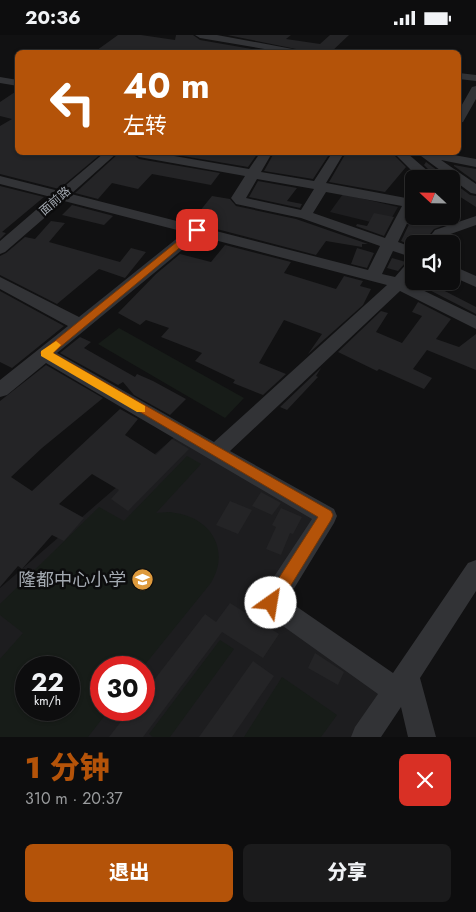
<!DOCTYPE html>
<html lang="zh">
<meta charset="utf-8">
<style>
:root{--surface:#0d0d0e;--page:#1b1b1c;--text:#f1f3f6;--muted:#9a9c9e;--line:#2d2d2e;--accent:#b45309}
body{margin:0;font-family:Jost,"Noto Sans SC",sans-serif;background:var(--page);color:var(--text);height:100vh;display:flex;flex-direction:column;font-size:19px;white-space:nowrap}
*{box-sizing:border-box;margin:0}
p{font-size:16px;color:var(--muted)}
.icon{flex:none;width:28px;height:28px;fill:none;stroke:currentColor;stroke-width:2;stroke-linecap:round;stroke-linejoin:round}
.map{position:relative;height:702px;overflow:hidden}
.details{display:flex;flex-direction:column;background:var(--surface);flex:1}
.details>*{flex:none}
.guide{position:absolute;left:15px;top:15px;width:446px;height:105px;border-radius:8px;box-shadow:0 1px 4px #0004,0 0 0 1px var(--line);background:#b45309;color:#fff;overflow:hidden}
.needle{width:32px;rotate:292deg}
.tools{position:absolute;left:405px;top:135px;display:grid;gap:10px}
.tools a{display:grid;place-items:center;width:55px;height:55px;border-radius:8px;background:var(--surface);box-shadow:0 1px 4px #0004,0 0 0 1px var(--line);font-size:25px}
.speed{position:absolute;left:15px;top:621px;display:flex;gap:10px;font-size:25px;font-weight:700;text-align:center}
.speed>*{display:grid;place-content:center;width:65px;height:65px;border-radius:50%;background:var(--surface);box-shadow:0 1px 4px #0004,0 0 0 1px var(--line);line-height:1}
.speed small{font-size:12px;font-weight:400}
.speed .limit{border:8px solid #d22;background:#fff;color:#111}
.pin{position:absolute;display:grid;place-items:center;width:42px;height:42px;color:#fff;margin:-21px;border-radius:10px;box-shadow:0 2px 8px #0006}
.me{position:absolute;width:55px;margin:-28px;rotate:32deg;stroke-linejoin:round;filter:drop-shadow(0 0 4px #0008)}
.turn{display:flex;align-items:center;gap:18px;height:105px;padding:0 25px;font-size:22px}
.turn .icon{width:65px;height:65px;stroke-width:2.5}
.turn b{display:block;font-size:35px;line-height:42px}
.round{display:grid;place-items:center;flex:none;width:52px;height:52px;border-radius:8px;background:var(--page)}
.headline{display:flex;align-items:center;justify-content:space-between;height:85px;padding:0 25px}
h1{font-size:30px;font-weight:800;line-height:38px;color:var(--accent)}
.primary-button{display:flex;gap:10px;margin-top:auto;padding:10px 25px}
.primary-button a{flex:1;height:58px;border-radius:8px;background:var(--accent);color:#fff;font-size:20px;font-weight:800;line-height:58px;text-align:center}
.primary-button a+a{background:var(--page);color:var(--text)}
.status{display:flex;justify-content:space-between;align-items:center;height:35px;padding:0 25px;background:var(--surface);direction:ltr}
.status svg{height:14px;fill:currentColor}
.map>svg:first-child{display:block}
</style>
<div class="status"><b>20:36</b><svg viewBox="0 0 49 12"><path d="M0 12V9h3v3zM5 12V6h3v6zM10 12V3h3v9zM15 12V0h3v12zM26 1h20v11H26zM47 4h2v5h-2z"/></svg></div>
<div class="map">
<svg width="476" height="702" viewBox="0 0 476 702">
<rect width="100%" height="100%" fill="#111112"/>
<path fill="#1d1d1f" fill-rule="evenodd" d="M343 159 398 172 387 191 330 177Z
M178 399 318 482 265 563 392 649 358 702H0V553ZM26 632H69V675H26ZM101 632H144V675H101Z"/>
<path fill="#171c18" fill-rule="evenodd" d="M119 293 244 363 225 383 98 309Z
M187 421 201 429 156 478C162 478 169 476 175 478 212 483 231 517 210 549L143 632H101V675H109L88 702H0V624L23 598 0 580V569L99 472 124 486ZM26 632H69V675H26Z
M220 605 234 614 170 702H153L149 699Z
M282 642 337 680 321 702H244Z"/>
<path fill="#242426" d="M118 0H141L175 5 176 0H193L200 5 274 18H93Z
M227 0H291L286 4 320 9 330 0H349L330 18H316Z
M18 55V118H102L59 154 0 139V91L12 84 0 81V67Z
M119 118H131L139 124 220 138 211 150 152 139 138 154 112 148 98 164 75 158Z
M165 118H208L221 120 223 118H258L248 132Z
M274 118H330L313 144 264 136Z
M346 118H392L406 132 385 157 329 147Z
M426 127 449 144H438L424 130Z
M454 130 476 134V147L454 131Z
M258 146 297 153 287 166 302 169 300 173 249 162Z
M451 146 470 160 476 161V172L451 156Z
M0 151 44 162 2 197 6 198 0 204Z
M212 161 230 164 236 171 296 184 368 209H362V212L326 206 316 220 186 186 189 181 195 182Z
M72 170 110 180 113 181 104 190 62 180Z
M374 178 394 182 384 201 356 191 357 189 367 191Z
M414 179V181L425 182 434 186 437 184 448 189 434 194 422 209H408L401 206Z
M51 186 65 188 49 207 120 227 131 213 146 217 125 243 99 234 57 269 0 240V221L6 218 25 202 35 204Z
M225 210 291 227 284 238 336 254 344 241 363 246 360 251 371 254 363 270 308 319 322 299 284 285 259 328 286 339 263 360 233 348 235 345 195 326 202 318 161 302 169 293 146 285 140 290 118 278 156 239 180 219 211 227Z
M357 213 374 218 367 233 351 229Z
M392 223 406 227 398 236 387 233Z
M412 246H445L439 253 476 272V279Z
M0 256 64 291 12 333 0 327Z
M418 267 451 284 436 304 459 312 476 299V335L427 315 413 334 432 343 424 354 379 334 377 336 338 317 381 276 388 278 376 297 402 308 422 281 412 277Z
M80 302 91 307 84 313 135 342 137 339 153 346 186 364 170 380 134 360 123 347 118 350 60 318Z
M46 330 103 363 42 413 11 442 32 456 120 374 138 384 125 400 156 420 172 404 189 414 128 476 111 464 119 455 92 439 59 469 84 483 64 506 52 500 22 534 18 531 0 552V366Z
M321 333 316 341 318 342 287 375 280 372Z
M261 457 281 468 272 480 252 471Z
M230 466 252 475 238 499 216 490Z
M281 473 302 482 293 499 290 498 281 520 266 514 276 492 272 490Z
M230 568 279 599 263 623 222 597 143 702H109L130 675H144V658L205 579 216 587Z
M315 618 344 637 338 650 308 633Z
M253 626 274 641 232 702H199Z"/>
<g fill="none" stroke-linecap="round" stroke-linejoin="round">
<path fill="#323336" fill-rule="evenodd" d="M195 0H217L314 18H288L200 3Z
M459 38 476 40V46L459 44Z
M0 42 18 45V51L0 48Z
M476 51V64L463 87 459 88V75L472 52Z
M104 118H117L71 159 368 235 380 211 301 183 236 169 231 163 245 141 139 122 133 118H157L249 134 260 118H272L261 137 314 146 332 118H344L326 148 406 163 409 157 414 156V174L398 207 414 213V223L393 216 382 239 395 242 408 227 414 225V240L408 248 476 281V294L400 256 230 416 334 474 337 481 334 488 287 565 393 638 468 528 476 525V556L420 643 436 702H408L401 672 381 702H351L355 692 378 659 262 576 259 568 262 560 312 484 46 328 7 360 0 362V345L68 291 0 254V242L79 282 185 197 64 166 5 217 0 219V206L51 162 0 149V141L59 156ZM257 144 314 154 301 175 246 163ZM326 157 402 171 385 203 313 178ZM199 201 387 250 214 407 57 318Z
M394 118H407L429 137 431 140 429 144H415L417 141Z
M417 118H443L476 124V132L441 125 476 149V159L471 158Z
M476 181V190L445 201 439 209H424L435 195Z
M451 230 476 241V252L451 241Z"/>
</g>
<path fill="#b45309" stroke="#753606" d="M194 193 201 195 53 318 331 476 333 480 331 485 277 573 271 575 266 573 264 568 266 563 318 482 40 318Z"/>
<path fill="#f59e0b" d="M56 306 61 310 53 318 145 371V377H137L41 321V316Z"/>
<defs>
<symbol id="school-disc" viewBox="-11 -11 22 22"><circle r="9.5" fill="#de9a3c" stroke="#0c0c0d"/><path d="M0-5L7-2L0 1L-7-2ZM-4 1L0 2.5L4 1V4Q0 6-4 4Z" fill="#fff"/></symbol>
</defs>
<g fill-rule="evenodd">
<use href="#school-disc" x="130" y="532" width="25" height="25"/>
</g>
<g text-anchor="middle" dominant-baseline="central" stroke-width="5" stroke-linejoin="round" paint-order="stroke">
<g font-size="12" fill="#a3a9b1" stroke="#0c0c0d">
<text transform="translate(55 166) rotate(-41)">面前路</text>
</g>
<g font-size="18" fill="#a3a9b1" stroke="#0c0c0d" text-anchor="end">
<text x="126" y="545">隆都中心小学</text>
</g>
</g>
</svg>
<div class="tools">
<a><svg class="needle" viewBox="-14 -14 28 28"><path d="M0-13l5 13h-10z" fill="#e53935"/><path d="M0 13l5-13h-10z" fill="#9a9c9e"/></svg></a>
<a><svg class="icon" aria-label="sound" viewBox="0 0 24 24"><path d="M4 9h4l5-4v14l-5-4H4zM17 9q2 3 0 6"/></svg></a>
</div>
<div class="speed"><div>22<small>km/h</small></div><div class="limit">30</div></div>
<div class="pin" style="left:197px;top:195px;background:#d93025"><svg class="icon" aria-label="arrive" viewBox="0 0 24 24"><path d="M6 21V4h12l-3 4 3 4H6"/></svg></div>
<svg class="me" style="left:271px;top:568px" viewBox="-20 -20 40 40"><circle r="19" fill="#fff"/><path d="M0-13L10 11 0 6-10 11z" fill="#b45309"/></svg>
<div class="guide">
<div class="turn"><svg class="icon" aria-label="left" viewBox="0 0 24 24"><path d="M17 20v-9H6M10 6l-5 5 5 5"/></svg><div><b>40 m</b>左转</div></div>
</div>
</div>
<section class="details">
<div class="headline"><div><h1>1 分钟</h1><p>310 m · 20:37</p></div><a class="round" style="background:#d93025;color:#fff"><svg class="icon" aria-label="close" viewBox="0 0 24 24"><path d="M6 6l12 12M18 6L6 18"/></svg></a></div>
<div class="primary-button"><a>退出</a><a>分享</a></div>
</section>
